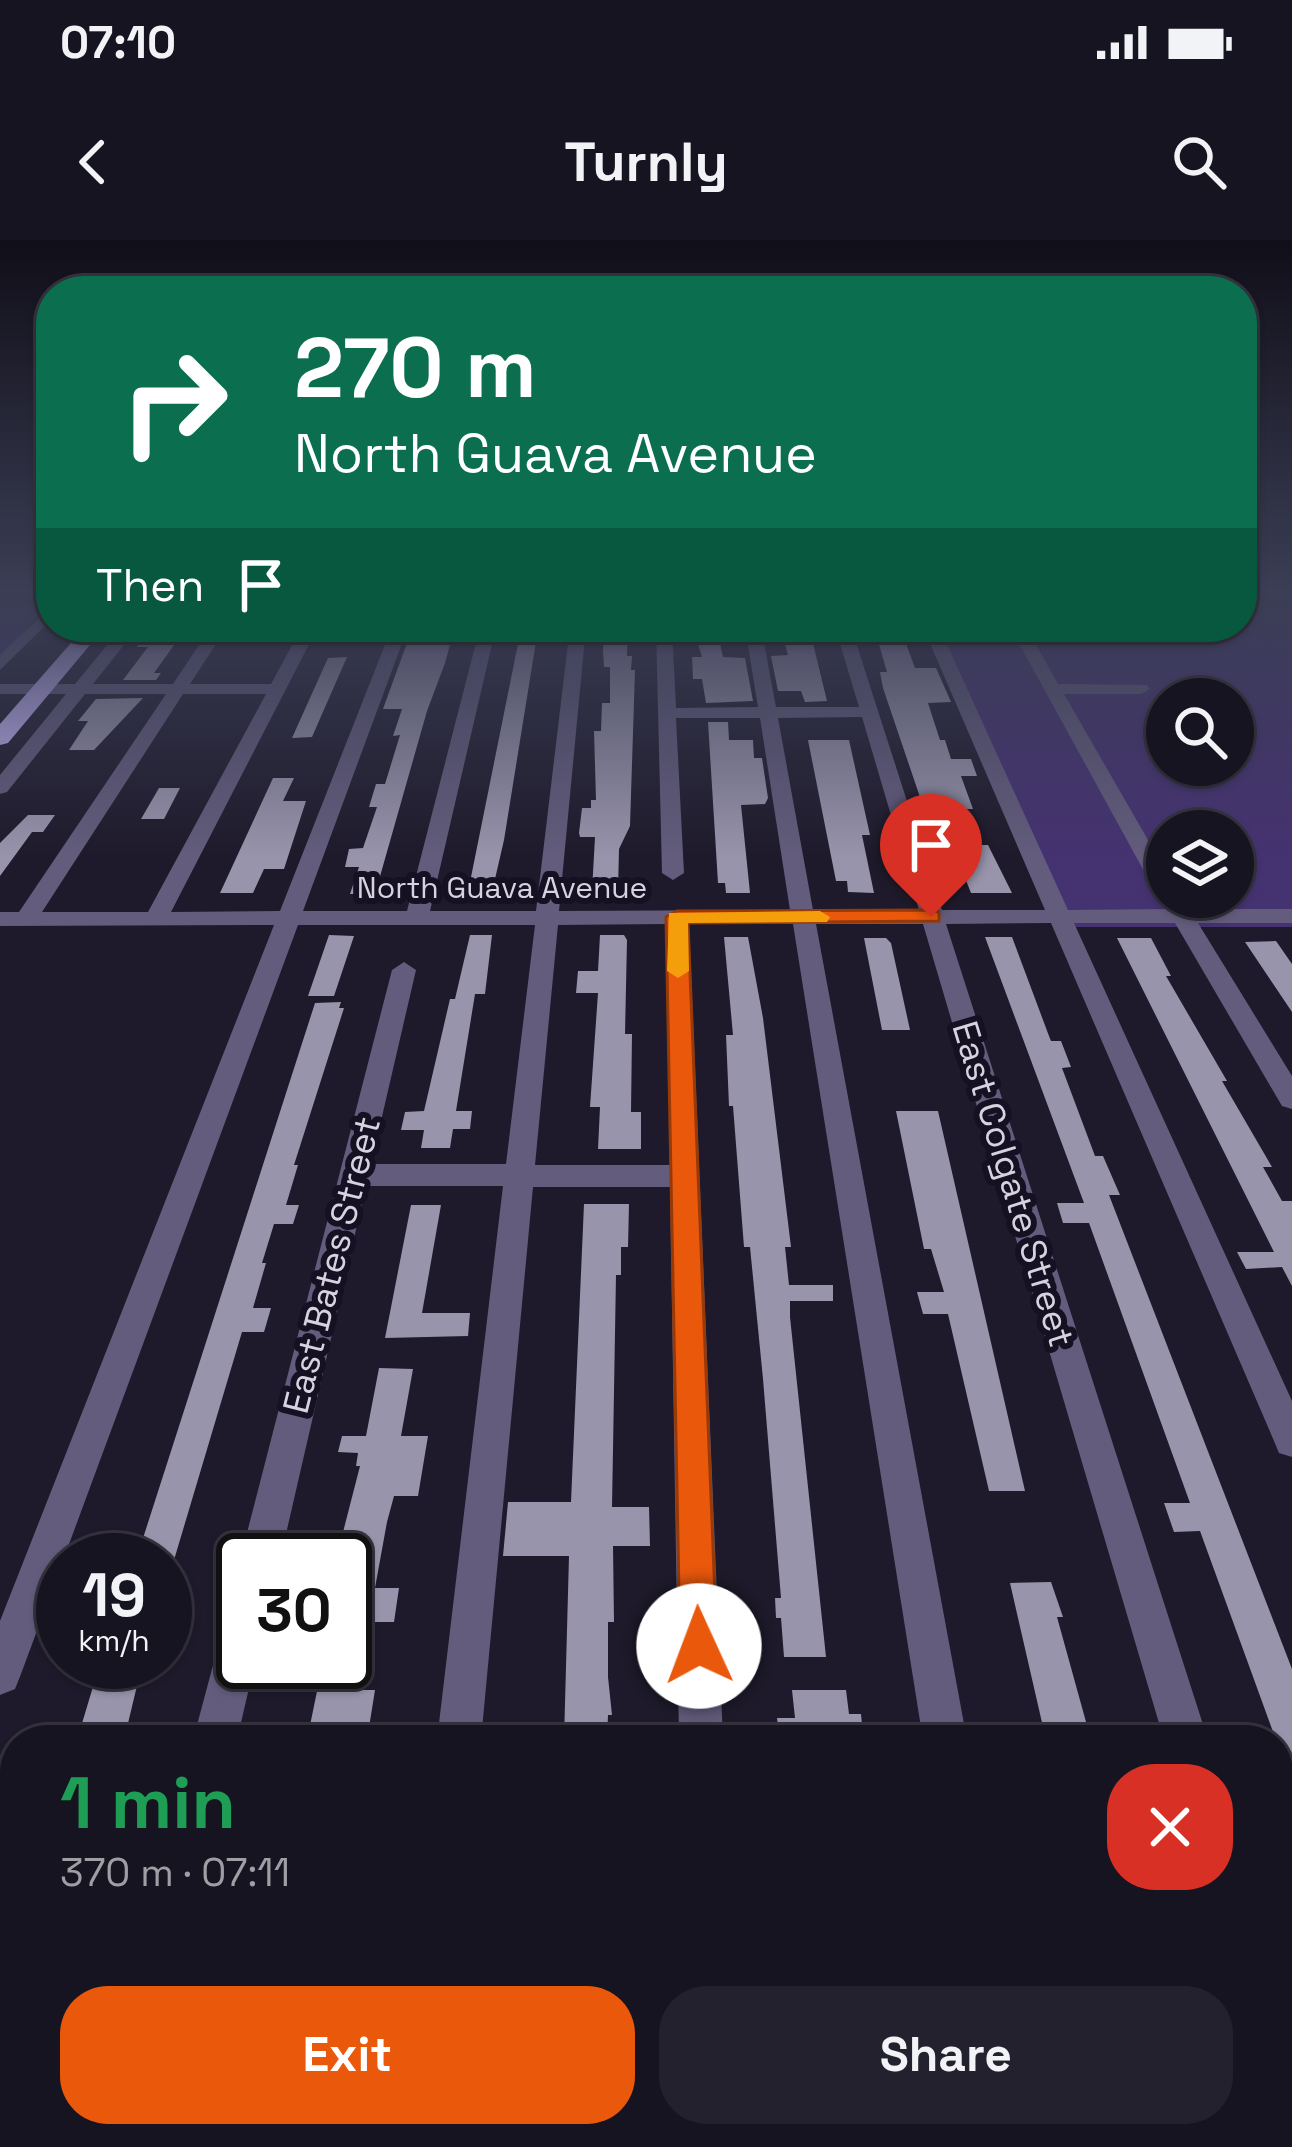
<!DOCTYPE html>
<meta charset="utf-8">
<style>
:root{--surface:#161420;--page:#23212d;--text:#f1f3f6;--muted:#9e9ea5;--line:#35333e;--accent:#ea580c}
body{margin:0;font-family:"Space Grotesk",sans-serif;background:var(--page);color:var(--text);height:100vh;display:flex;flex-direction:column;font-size:45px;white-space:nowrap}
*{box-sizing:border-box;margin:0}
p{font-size:39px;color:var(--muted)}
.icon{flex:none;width:66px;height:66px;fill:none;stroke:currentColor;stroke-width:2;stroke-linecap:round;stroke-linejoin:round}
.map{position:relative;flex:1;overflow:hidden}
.drawer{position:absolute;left:0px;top:1485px;width:1293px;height:423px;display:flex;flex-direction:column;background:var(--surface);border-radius:48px 48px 0 0;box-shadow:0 3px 9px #0004,0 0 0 3px var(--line)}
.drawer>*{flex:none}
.guide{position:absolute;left:36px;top:36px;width:1221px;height:366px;border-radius:48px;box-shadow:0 3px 9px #0004,0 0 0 3px var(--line);background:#0b6e4f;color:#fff;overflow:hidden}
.tools{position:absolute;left:1146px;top:438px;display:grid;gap:24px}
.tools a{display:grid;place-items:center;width:108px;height:108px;border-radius:50%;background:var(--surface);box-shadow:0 3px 9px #0004,0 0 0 3px var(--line);font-size:60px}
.speed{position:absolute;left:36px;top:1293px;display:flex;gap:24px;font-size:60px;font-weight:700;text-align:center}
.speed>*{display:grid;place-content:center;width:156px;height:156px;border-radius:50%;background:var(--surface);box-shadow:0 3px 9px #0004,0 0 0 3px var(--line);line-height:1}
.speed small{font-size:30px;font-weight:400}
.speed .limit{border:6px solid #111;border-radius:18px;background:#fff;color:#111}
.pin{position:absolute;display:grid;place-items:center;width:102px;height:102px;color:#fff;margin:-123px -51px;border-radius:50% 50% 50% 0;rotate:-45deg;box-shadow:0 0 12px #0007}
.pin .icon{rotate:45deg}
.me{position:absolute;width:132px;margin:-66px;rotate:358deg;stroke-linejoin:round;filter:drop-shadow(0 0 9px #0008)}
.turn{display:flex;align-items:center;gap:42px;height:252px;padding:0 60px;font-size:54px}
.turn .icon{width:156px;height:156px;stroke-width:2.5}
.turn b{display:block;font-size:84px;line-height:102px}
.then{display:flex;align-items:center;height:114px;padding:0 60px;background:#0003;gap:24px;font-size:45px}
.round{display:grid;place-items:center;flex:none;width:126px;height:126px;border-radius:48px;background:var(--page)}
.head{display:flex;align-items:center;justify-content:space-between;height:204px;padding:0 60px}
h1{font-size:72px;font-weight:700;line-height:90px;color:#1e9e55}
.primary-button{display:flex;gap:24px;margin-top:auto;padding:24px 60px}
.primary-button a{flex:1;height:138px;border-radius:48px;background:var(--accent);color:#fff;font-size:48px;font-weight:700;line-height:138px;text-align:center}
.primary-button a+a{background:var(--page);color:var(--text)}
.status{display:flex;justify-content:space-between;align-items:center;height:84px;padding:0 60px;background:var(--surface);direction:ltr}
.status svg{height:33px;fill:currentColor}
header{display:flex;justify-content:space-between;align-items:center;height:156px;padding:0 60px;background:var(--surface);font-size:54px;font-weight:700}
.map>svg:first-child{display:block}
</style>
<div class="status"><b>07:10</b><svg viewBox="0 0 49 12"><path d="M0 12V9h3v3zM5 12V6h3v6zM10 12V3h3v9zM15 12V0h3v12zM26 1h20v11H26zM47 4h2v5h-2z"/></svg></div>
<header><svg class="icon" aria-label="back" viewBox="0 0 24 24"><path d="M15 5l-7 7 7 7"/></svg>Turnly<svg class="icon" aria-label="search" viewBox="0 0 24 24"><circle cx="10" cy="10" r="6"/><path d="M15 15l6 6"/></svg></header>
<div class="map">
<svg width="1292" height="1907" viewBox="0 0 1292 1907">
<rect width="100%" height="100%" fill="#1e1a2b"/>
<path fill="#453271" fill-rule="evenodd" d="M1242 351H1292V687H1056L925 387H1242ZM1167 459H1233V525H1167ZM1167 591H1233V657H1167Z
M0 362H51L0 418Z"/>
<path fill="#9894ab" d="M151 387H187L154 433H161L156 440H123L148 407H137Z
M780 387H809L827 461 805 462 801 451H778L771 416 788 415Z
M874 387 901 390 915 428H936L951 462 928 463 940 500H945L951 519H971L977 536H961L973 569H966L978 605H988L1012 653H971L956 615H946L933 566H923L883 448 880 432H887Z
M611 388H628L627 416H632L631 430H635L630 586 619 609 618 651H592L595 597H580L579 593 582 568H591V560H596L594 491H601L602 463H610V427H604L603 410 604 391Z
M521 389H538L504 600 492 652H468Z
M428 390H454L445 423 427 471 375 654H350L359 627H345L349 609 363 608 377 567H369L376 544H385L400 495 393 496 402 469H383L407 403H424Z
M717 390 723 417 745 418 753 461 706 463 702 439H693L692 417H702L694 391Z
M347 417 312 497 292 498 328 418Z
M143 458 94 510H69L88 481H78L96 459Z
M708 482H728L729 500H753L754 518H762L768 558 765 564 741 565 750 653H726L725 643H718Z
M808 500H849L870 595H862L874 653 848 652 847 641H836Z
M273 538H294L283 561H306L284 629H264L253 653H220Z
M159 548H180L164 579H141Z
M28 575H55L43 592H32L0 636V603Z
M329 695 354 696 334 756H308Z
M470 695H492L485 754H475L456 871H472L470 889H453L450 908H421L424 890H401L405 872 424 871 450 759H455Z
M600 695H624L627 700 625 794H632L631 872H641V909H598L600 867H590L598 753H576L578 731H598Z
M724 697H748L763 778 791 1007H785L789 1045H833V1061H790V1077L826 1417H784L781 1378H776L775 1358H781L763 1139 750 1007H744L733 866H729L726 795H733Z
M985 697H1012L1049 796 1051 801H1061L1071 827 1062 828 1095 916H1103L1120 955H1109L1292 1429V1544L1200 1291 1174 1292 1164 1263H1190L1089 983H1063L1057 963H1084Z
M864 698H886L891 703 910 790H882Z
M1117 698H1151L1171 736H1166L1227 841H1222L1272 927H1263L1282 961H1292V1046L1282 1027 1246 1029 1237 1012H1274Z
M1276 701 1292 724V772L1245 702Z
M341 762 339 768H344L294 925H298L286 965H299L293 984H274L262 1023H266L253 1068H271L264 1092H242L174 1320H136L315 763Z
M896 871H938L1025 1251H989L948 1074H923L917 1052H944L931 1009H924Z
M584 964H629L628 1007H621V1035H616L612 1267H649L650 1306H613L614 1382H608V1437L612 1475H608L607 1500H564L569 1316H503L508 1262H571Z
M411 965H441L422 1073H470L468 1096 385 1098Z
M379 1128 413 1129 401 1196H428L418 1256H394L387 1282 375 1348H399L394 1382H370L360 1450H375L367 1500H307L323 1422H345L342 1320 345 1300H341L360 1226H356L358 1213 338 1212 342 1196H366Z
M1051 1342 1063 1377H1057L1091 1500H1046L1010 1343Z
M141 1429 124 1500H77L98 1430Z
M792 1450H846L849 1474H861L863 1495H779L777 1478H795Z"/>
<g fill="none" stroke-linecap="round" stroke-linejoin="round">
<path fill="#635c7c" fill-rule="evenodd" d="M51 366V380L0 430V415Z
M122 387H138L93 444H173L211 387H227L190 444H271L302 387H318L171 672 280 671 392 387H408L303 671H407L480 387H496L430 671H536L570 387H586L559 671 790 670 760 478H676L684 633 673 640 662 633 656 387H672L676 468 758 467 745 387H761L776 467H859L835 387H851L942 670H1045L923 387H939L1068 670 1167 669V660L1156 653 1010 387H1026L1058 444 1147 445 1150 449 1141 454H1064L1167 633V657L1183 659 1190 669H1292V683H1198L1292 836V869L1282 866 1175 683H1074L1292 1161V1217L1279 1213 1274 1201 1051 683 946 684 1208 1500H1164L923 684H816L967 1500H923L793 684H689L723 1500H679L670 947H533L481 1500H437L503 946H366L280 1320H243V1326L240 1320 392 730 404 722 416 730 371 924H506L535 685H298L21 1434 15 1449 0 1455V1381L274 685 0 686V672H19L166 454H85L7 552 0 554V535L66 454H0V444H75ZM183 454H266L148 672H42ZM862 477 919 670H813L778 478ZM666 684 670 925H535L558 685Z
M243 1368V1422H255L237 1500H193L223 1388 229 1374Z
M1278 1778 1292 1784V1876L1278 1870Z
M91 1893H145L142 1907H88Z
M391 1893H445L444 1907H390Z
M686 1893H740L741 1907H687Z
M986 1893H1040L1042 1907H988Z"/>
<path fill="#c6b7f9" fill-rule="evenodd" d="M85 387H105L8 503 0 505V484Z"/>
</g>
<linearGradient id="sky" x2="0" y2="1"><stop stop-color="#100e18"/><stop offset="0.57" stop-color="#3b3e55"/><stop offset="1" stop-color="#3b3e55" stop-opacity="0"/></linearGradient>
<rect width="1292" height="618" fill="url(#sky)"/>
<path fill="#ea580c" stroke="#983908" stroke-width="3" d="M931 670 939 672V681L688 683 717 1406 712 1419 699 1425 685 1419 680 1406 666 677 677 671Z"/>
<path fill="#f59e0b" d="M820 671 830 677 827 682 688 683 689 731 678 738 667 731 669 673Z"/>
<g text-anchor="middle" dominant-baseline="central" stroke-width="12" stroke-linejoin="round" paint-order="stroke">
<g font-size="30" fill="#d6d3e0" stroke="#151022">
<text x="502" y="647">North Guava Avenue</text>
</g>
<g font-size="36" fill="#d6d3e0" stroke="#151022">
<text transform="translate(1013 944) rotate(73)">East Colgate Street</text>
<text transform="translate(332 1025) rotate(-76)">East Bates Street</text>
</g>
</g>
</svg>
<div class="tools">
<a><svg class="icon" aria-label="search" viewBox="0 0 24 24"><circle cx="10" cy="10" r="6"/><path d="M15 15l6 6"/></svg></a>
<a><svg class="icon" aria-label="layers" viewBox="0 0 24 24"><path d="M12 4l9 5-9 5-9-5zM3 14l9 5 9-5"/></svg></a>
</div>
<div class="speed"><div>19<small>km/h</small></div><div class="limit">30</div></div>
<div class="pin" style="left:931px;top:677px;background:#d93025"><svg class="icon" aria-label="arrive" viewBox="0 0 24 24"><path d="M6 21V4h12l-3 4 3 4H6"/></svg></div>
<svg class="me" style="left:699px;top:1406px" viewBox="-20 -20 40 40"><circle r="19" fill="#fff"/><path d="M0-13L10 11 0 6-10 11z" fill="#ea580c"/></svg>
<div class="guide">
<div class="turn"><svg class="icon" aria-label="right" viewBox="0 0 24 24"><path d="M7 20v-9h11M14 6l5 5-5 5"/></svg><div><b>270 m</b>North Guava Avenue</div></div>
<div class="then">Then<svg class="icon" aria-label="arrive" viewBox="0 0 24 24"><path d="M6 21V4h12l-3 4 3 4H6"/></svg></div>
</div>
<section class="drawer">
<div class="head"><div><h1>1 min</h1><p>370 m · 07:11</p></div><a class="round" style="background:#d93025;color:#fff"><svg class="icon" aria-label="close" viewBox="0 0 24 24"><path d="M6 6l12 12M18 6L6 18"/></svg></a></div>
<div class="primary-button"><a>Exit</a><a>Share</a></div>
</section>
</div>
